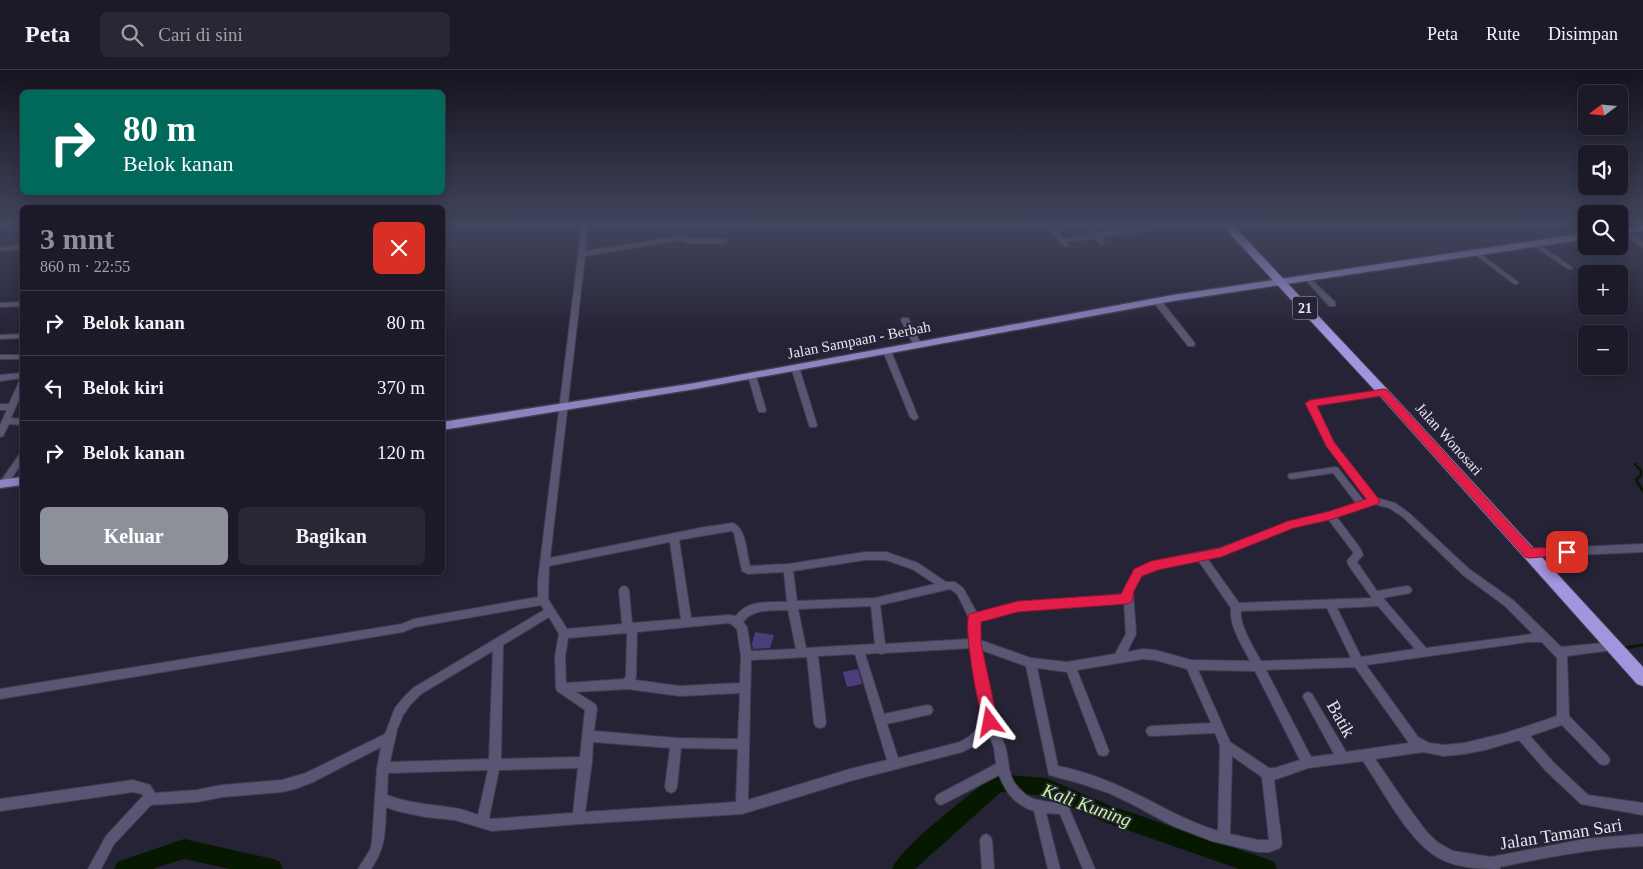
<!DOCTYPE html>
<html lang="id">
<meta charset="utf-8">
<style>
:root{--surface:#1c1a28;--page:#292734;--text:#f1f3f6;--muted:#a0a1a8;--line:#3a3845;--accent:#8c9099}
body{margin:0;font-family:Georgia,serif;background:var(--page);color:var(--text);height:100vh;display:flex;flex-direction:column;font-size:19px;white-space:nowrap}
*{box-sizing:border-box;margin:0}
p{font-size:16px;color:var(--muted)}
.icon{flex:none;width:28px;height:28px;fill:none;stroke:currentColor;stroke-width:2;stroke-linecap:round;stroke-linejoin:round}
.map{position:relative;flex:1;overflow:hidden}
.details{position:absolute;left:20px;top:135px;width:425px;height:370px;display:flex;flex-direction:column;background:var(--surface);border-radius:8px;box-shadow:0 2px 12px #0003,0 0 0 1px var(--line)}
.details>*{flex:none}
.top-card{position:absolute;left:20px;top:20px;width:425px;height:105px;border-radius:8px;box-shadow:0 2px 12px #0003,0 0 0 1px var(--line);background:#00695c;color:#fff;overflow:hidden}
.needle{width:32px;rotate:254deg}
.tools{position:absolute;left:1578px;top:15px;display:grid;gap:10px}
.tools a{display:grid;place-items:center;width:50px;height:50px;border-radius:8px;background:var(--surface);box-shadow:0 2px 12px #0003,0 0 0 1px var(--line);font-size:25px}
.pin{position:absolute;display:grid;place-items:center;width:42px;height:42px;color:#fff;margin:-21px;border-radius:10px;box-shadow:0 2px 8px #0006}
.me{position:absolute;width:55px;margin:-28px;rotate:347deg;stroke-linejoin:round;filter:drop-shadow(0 0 4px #0008)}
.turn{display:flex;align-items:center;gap:18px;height:105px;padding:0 20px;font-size:22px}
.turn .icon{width:65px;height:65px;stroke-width:2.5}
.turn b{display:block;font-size:35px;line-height:42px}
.round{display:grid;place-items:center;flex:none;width:52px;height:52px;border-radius:8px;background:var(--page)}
.summary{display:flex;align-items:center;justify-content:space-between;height:85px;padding:0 20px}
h1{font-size:30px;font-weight:800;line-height:38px;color:var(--accent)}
.cta{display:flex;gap:10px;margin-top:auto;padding:10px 20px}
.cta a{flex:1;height:58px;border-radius:8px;background:var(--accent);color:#fff;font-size:20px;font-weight:800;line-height:58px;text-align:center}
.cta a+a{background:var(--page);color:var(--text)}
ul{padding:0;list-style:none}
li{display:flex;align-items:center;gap:15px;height:65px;padding:0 20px;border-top:1px solid var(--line)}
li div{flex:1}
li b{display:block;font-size:19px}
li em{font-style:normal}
header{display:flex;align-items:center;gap:30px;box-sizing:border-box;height:70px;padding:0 25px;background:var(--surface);border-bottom:1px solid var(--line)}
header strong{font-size:24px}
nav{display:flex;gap:28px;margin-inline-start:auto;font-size:18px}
.search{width:350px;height:45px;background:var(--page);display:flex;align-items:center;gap:12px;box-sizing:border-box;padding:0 18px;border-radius:8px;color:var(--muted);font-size:19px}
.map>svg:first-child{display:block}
</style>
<header>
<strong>Peta</strong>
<div class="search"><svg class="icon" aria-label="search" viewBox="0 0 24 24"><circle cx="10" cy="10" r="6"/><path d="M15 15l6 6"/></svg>Cari di sini</div>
<nav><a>Peta</a><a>Rute</a><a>Disimpan</a></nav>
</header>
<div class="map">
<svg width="1643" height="799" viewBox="0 0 1643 799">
<rect width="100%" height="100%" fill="#262336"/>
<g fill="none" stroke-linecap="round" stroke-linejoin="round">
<path stroke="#071800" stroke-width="2.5" d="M1635 394 1641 401V405L1636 410 1643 421"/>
<path stroke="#071800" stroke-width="3" d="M1624 578 1643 575"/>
<path fill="#071800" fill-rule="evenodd" d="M998 704 1046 708 1109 735 1267 789 1274 792 1277 799H1239L1107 753 1045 726 1001 722 915 799H892C902 775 969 726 991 707Z
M184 769 273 789 280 792 283 799H230L184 789 153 799H114L117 792Z"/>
</g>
<path fill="#4c3d7d" d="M755 562 774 565 770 578 753 579 752 574Z
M858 599 862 614 847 617 843 602Z"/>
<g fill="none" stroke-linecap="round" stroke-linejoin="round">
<defs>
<path id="minor" d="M582 154H588L585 181 681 166 690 169H724L727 171 724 173H689L680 170 585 186 550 488 705 457 733 453C747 460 746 482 750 496L788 494 865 482H886L918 493 946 512H955L963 518 977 543 1018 533 1123 524V521L1135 500 1164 489 1220 478 1289 452 1330 442 1356 433 1333 403 1292 409 1289 408 1288 406 1289 404 1335 397 1338 398 1364 431 1368 430 1327 376 1307 333 1311 330 1384 320 1388 323 1387 325 1316 335 1334 373 1377 428 1395 433 1409 443 1469 499 1513 530 1561 577 1613 572 1617 573 1618 576 1617 579 1613 580 1567 586 1569 646 1608 686 1610 690 1608 694 1604 695 1600 694 1562 655 1530 666 1554 693 1588 725 1643 733V745L1581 734 1546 701 1519 670 1485 680 1464 684 1444 686 1423 682 1375 689 1406 734 1426 761 1437 772 1453 781 1491 787 1585 769 1643 764V776C1594 778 1547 787 1500 797V799C1480 799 1455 798 1437 787 1407 769 1383 720 1363 691L1308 698 1274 710 1282 774 1280 778 1269 782H1258L1212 771 1173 756 1132 734 1109 723 1079 713 1049 705 1026 596 981 580C985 604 989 628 995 651 998 660 1002 668 1005 676 1011 696 1005 708 1025 724 1037 734 1054 730 1068 736L1095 799H1083L1060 744 1046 743 1060 799H1048L1034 741C1015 735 1006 723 999 705L945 733 941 735 937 733 935 729 937 725 996 694 994 678 988 662 978 674 962 682 850 711 742 744 579 754 492 761 455 750 425 747 397 741 386 737C385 762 386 777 371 799H358L370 780 372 771 377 698 381 677 313 712 295 719 282 722 222 727 197 732 151 735 114 774 101 799H88L106 766 143 726 142 724 133 722 0 741V729L133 710 150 715 155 723 197 720 222 715 282 710 306 703 385 664 395 638 403 628 413 618 544 540 541 535 415 557 403 562 0 629V619L402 554 414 549 538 527V510ZM1374 434 1389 438 1403 447 1463 505 1505 536 1533 564 1426 578 1383 528 1410 523 1412 520 1410 517 1407 516 1377 521 1357 492 1363 485 1360 478 1336 446ZM1328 449 1353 482V484L1347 491 1349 496 1372 528 1239 533 1207 488 1224 485 1294 457ZM731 461 734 463 742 501 748 504 784 502 787 532C769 532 747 530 736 546L728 545 691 548 679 470ZM670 472 681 549 632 553 629 520 627 517 624 516 621 517 619 520 622 554 567 559 548 529 549 496ZM865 490H886L912 499 935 514 875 528 797 531 793 501ZM1198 490 1231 538C1229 556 1242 575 1250 591L1191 590 1155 580 1143 579 1127 582 1136 564 1133 521 1141 506 1165 497ZM950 519 957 524 969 548 970 569 885 574 880 535ZM1124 532 1126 564 1115 584 1067 592 1031 588 980 570 979 551 1018 541ZM871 536 875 574 806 578 798 539ZM1378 536 1415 579 1361 587 1337 538ZM1327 538 1351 588 1261 591C1254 578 1239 555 1241 541ZM788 540 796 579 751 581 747 557 743 552C753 538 772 541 788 540ZM549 547 559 564 555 587 556 618 557 621 585 640 580 687 501 689 503 575ZM728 553 731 554 737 559 741 586 740 613 680 616 635 610 636 606 637 562ZM627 563 626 606 624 609 566 613 565 587 568 568ZM1527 572H1542L1557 588V646L1506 663 1464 673 1444 675 1429 673 1418 667 1366 595ZM971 578 984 651 970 666 960 672 898 688 887 654 927 645 931 644 933 640 931 636 927 635 884 644 865 584 877 583 881 584 885 583ZM493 581 489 689 390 692 397 660 403 645 411 634 421 624ZM855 584 887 690 850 699 748 730 751 590 807 587 814 653 816 657 820 658 824 657 826 653 818 586ZM1143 589 1155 590 1187 599 1211 653 1152 656 1148 657 1146 661 1148 665 1152 666 1215 663 1220 676 1218 761C1185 751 1164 737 1134 723 1110 711 1084 701 1058 696L1037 598 1067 602 1097 681 1099 685 1103 686 1107 685 1109 681 1077 600ZM1355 597 1409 673 1346 682 1312 624 1308 622 1304 624 1303 627 1334 684 1311 687 1266 600ZM1198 600 1255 601 1300 690 1275 698H1269L1230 672ZM628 619 680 626 740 623 738 669 676 668 594 661 597 638 595 634 576 622ZM593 672 670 678 665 717 667 721 671 723 675 721 677 717 681 678 738 679 736 732 585 742 592 692ZM1232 686 1262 707 1269 770H1258L1230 764ZM578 698 573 743 492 749 489 748 499 700ZM488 700 478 745C470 742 462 739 454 738 431 734 410 734 387 725L388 703Z
M1045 154H1052L1064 169 1092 165 1083 154H1090L1098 164 1145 157 1148 159 1145 161 1101 167 1105 173 1102 175 1100 174 1095 168 1067 172 1069 175 1066 177 1064 176Z
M1619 156 1643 173V178L1619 161Z
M1535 172 1572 197V199H1568L1533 175V173Z
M22 175V179L0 181V177Z
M1475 180 1518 212V214H1514L1473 183 1472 182Z
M1306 205 1308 206 1335 232V236H1329L1304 208V206Z
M1154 229H1160L1194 272 1195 274 1194 276H1188L1154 233Z
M22 232V236L0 237V233Z
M902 248H908L921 274 920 276H914L901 250Z
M22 264V268L0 269V265Z
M884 279H890L891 281 918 347 917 349 914 350 910 347 883 281Z
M0 285H22V289H0Z
M792 295H795L799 297 817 355 816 357H810L809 355 791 297Z
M22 303V308L0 311V305Z
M752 303 756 306 766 340 765 342H759L758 340 748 306Z
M19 312H22V322L11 348 22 349V355L9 354 3 366 0 367V355L7 340H0V334H9Z
M22 384V393L6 416H0V412L19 385Z
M1643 474V482L1529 487 1526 486 1524 483 1526 480 1529 479Z
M986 764 990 766 992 770 994 799H982L980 770 982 766Z"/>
<path id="major" d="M1643 156V160L1619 164V160Z
M1586 163V169L1173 231 695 319 442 360V352L695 313 1173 225Z
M22 407V415L0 418V410Z"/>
<path id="highway" d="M1221 154H1232L1388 320 1643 597V616L1637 614 1380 326Z"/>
</defs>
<use href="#minor" stroke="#413e50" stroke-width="2"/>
<use href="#major" stroke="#413e50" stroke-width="3"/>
<use href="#highway" stroke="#413e50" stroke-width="2"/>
<use href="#minor" fill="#5a5572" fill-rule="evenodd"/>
<use href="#major" fill="#8d83bf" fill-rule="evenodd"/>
<use href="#highway" fill="#a294dd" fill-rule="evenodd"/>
</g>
<linearGradient id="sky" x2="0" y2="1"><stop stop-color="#15131e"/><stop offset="0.58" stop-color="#41455d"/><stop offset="1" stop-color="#41455d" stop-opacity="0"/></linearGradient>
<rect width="1643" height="266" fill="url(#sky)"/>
<path fill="#e11d48" stroke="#92132f" d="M1384 319 1387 320 1532 478 1567 477 1571 478 1573 482 1571 485 1529 488 1525 487 1381 326 1317 336 1334 372 1378 428 1380 431 1378 434 1330 450 1294 458 1221 487 1158 500 1142 506 1134 521 1132 532 1127 534 1018 542 981 552V573L998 652 995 656 990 658 985 656C978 641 963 558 969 544L1018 531 1121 524 1134 499 1151 491 1220 478 1288 451 1330 441 1366 429 1326 376 1305 333 1311 330Z"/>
<g text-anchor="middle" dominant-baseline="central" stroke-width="4" stroke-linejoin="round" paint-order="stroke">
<rect fill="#262336" stroke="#acaab9" stroke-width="1" x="1292.5" y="226.5" width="25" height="23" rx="4"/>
<g font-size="14" font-weight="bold" fill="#e6e4f1">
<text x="1305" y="238">21</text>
</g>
<g font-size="15" fill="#e6e4f1" stroke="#262336">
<text transform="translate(859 270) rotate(-11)">Jalan Sampaan - Berbah</text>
<text transform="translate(1449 369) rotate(48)">Jalan Wonosari</text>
</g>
<g font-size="18" fill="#e6e4f1" stroke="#262336">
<text transform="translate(1341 649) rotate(61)">Batik</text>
<text transform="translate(1561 764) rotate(-9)">Jalan Taman Sari</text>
</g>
<g font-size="19" font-style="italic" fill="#bff595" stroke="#262336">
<text transform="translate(1087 735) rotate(20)">Kali Kuning</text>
</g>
</g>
</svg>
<div class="tools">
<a><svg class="needle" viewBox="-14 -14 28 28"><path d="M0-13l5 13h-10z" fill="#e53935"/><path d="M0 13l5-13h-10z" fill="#a0a1a8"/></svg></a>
<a><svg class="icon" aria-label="sound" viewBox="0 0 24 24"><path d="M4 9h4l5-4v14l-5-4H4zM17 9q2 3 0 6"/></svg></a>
<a><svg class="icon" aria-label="search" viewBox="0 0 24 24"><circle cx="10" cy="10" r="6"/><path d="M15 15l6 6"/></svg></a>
<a>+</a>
<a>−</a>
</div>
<div class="pin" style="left:1567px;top:482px;background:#d93025"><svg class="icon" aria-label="arrive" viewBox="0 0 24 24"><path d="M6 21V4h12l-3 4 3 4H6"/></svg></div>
<svg class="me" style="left:990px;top:652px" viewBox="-20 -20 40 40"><path d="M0-17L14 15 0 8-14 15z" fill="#e11d48" stroke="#fff" stroke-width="4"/></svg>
<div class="top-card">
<div class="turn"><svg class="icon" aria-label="right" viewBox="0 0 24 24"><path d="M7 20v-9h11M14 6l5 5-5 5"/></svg><div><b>80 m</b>Belok kanan</div></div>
</div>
<section class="details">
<div class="summary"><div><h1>3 mnt</h1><p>860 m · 22:55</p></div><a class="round" style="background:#d93025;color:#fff"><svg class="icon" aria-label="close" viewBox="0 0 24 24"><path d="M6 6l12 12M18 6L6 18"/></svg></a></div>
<ul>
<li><svg class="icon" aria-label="right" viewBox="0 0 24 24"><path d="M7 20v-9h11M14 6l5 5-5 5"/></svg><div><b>Belok kanan</b></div><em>80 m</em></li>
<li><svg class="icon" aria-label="left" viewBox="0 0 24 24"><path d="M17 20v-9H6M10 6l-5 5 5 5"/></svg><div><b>Belok kiri</b></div><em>370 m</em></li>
<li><svg class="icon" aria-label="right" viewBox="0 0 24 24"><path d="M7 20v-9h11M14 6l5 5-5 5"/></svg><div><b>Belok kanan</b></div><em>120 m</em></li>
</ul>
<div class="cta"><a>Keluar</a><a>Bagikan</a></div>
</section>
</div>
